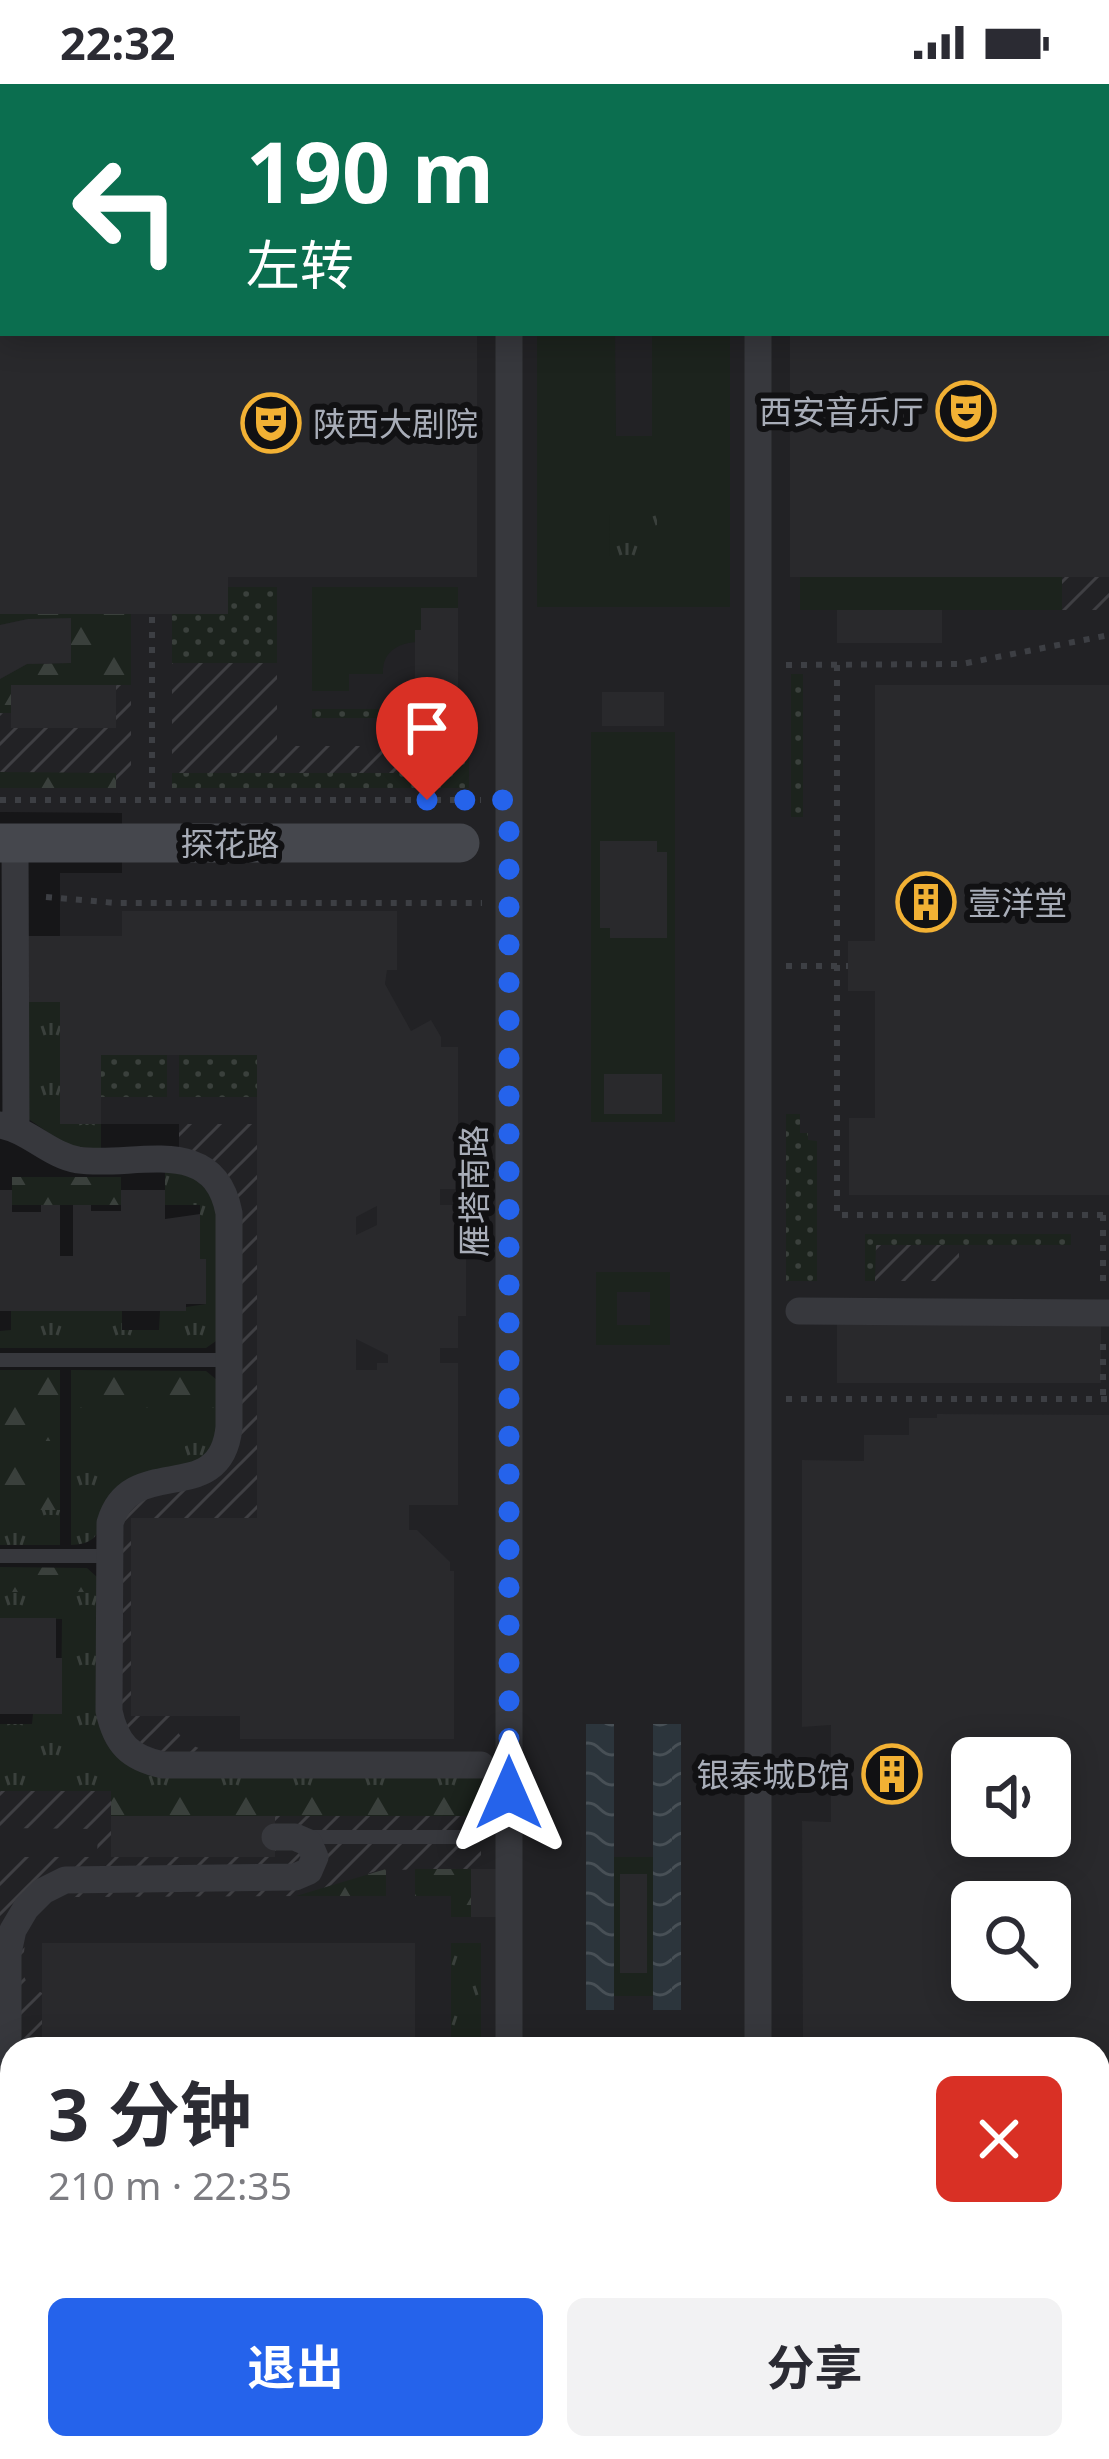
<!DOCTYPE html>
<html lang="zh">
<meta charset="utf-8">
<style>
:root{--surface:#fff;--page:#f2f2f3;--text:#2b2b33;--muted:#7c7c81;--accent:#2563eb}
body{margin:0;font-family:"Noto Sans","Noto Sans SC",sans-serif;background:var(--page);color:var(--text);height:100vh;display:flex;flex-direction:column;font-size:45px;white-space:nowrap}
*{box-sizing:border-box;margin:0}
p{font-size:39px;color:var(--muted)}
.icon{flex:none;width:66px;height:66px;fill:none;stroke:currentColor;stroke-width:2;stroke-linecap:round;stroke-linejoin:round}
.map{position:relative;flex:1;overflow:hidden}
.sheet{position:absolute;left:0px;top:1953px;width:1110px;height:423px;display:flex;flex-direction:column;background:var(--surface);border-radius:36px 36px 0 0;box-shadow:0 6px 30px #0003}
.sheet>*{flex:none}
.hud{position:absolute;left:0px;top:0px;width:1110px;height:252px;box-shadow:0 6px 30px #0003;background:#0b6e4f;color:#fff;overflow:hidden}
.fabs{position:absolute;left:951px;top:1653px;display:grid;gap:24px}
.fabs a{display:grid;place-items:center;width:120px;height:120px;border-radius:18px;background:var(--surface);box-shadow:0 6px 30px #0003;font-size:60px}
.pin{position:absolute;display:grid;place-items:center;width:102px;height:102px;color:#fff;margin:-123px -51px;border-radius:50% 50% 50% 0;rotate:-45deg;box-shadow:0 0 12px #0007}
.pin .icon{rotate:45deg}
.me{position:absolute;width:132px;margin:-66px;rotate:0deg;stroke-linejoin:round;filter:drop-shadow(0 0 9px #0008)}
.turn{display:flex;align-items:center;gap:42px;height:252px;padding:0 48px;font-size:54px}
.turn .icon{width:156px;height:156px;stroke-width:2.5}
.turn b{display:block;font-size:84px;line-height:102px}
.round{display:grid;place-items:center;flex:none;width:126px;height:126px;border-radius:18px;background:var(--page)}
.overview{display:flex;align-items:center;justify-content:space-between;height:204px;padding:0 48px}
h1{font-size:72px;font-weight:700;line-height:90px}
.action{display:flex;gap:24px;margin-top:auto;padding:24px 48px}
.action a{flex:1;height:138px;border-radius:18px;background:var(--accent);color:#fff;font-size:48px;font-weight:700;line-height:138px;text-align:center}
.action a+a{background:var(--page);color:var(--text)}
.status{display:flex;justify-content:space-between;align-items:center;height:84px;padding:0 60px;background:var(--surface);direction:ltr}
.status svg{height:33px;fill:currentColor}
.map>svg:first-child{display:block}
</style>
<div class="status"><b>22:32</b><svg viewBox="0 0 49 12"><path d="M0 12V9h3v3zM5 12V6h3v6zM10 12V3h3v9zM15 12V0h3v12zM26 1h20v11H26zM47 4h2v5h-2z"/></svg></div>
<div class="map">
<svg width="1109" height="2375" viewBox="0 0 1109 2375">
<defs>
<pattern id="industrial-furrows" width="10" height="10" patternUnits="userSpaceOnUse" patternTransform="scale(3)"><rect width="10" height="10" fill="#222225"/><path d="M-1 1l2-2M0 10L10 0M9 11l2-2" fill="none" stroke="#3f3f43"/></pattern>
<pattern id="grass-tufts" width="24" height="20" patternUnits="userSpaceOnUse" patternTransform="scale(3)"><rect width="24" height="20" fill="#1c231d"/><path d="M3 7l-1-3M5 7V3M7 7l1-3M15 17l-1-3M17 17v-4M19 17l1-3" fill="none" stroke="#3a403c"/></pattern>
<pattern id="forest-firs" width="22" height="20" patternUnits="userSpaceOnUse" patternTransform="scale(3)"><rect width="22" height="20" fill="#1c231d"/><path d="M5 1l3.5 6h-7zM16 11l3.5 6h-7z" fill="#3a403c"/></pattern>
<pattern id="garden-dots" width="8" height="8" patternUnits="userSpaceOnUse" patternTransform="scale(3)"><rect width="8" height="8" fill="#1c231d"/><path d="M2 2h.1M6 6h.1" fill="none" stroke="#3a403c" stroke-width="1.8" stroke-linecap="round"/></pattern>
<pattern id="water-waves" width="16" height="10" patternUnits="userSpaceOnUse" patternTransform="scale(3)"><rect width="16" height="10" fill="#2c353c"/><path d="M0 5q4-4 8 0t8 0" fill="none" stroke="#485056"/></pattern>
</defs>
<rect width="100%" height="100%" fill="#161618"/>
<path fill="#222225" fill-rule="evenodd" d="M0 0H1109V2375H0V1707H82L131 1422H245L244 1040H60V789H122V729L0 728ZM3 3H1107V249H3ZM972 1674H1050V1752H972ZM972 1818H1050V1896H972ZM12 1965H1098V2364H12Z"/>
<path fill="url(#industrial-furrows)" d="M1062 493H1109V526H1062Z
M172 579H277V662H397V689H172Z
M116 601H131V704H116V690L0 688V629L116 644Z
M179 1040H257V1434L131 1435 176 1646 186 1659 214 1670 147 1667 122 1639 121 1442 125 1430 151 1408 200 1402 240 1133 236 1106 227 1090 208 1073 179 1065Z
M875 1161H959V1197H875Z
M0 1707H111L112 1773H275V1732H481V1785L379 1786 300 1812 75 1813 52 1823 33 1841 25 1859 22 1888 28 1901 42 1909V1965H12V2364H42V2375H0V1773H97L98 1745 0 1744Z"/>
<path fill="url(#grass-tufts)" d="M609 431H658V472H609Z
M26 918H60L61 1040H101V1065L68 1062 27 1034Z
M165 1087 192 1090 217 1118 216 1257 206 1264H0V1247L11 1246V1227H122V1246H159L160 1227 206 1220V1175H200V1121H165Z
M185 1324H218C217 1334 218 1352 213 1362 198 1394 146 1379 120 1401 95 1422 114 1460 71 1461V1379H184Z
M0 1426H60V1461H0Z
M0 1508H98C98 1544 91 1630 106 1659 114 1673 127 1683 142 1688L481 1692V1707H0V1640H32L33 1630 61 1629 62 1535 0 1534Z
M451 1859H481V1965H451Z"/>
<path fill="url(#forest-firs)" d="M0 530H131V601H12L11 629H0V595L27 580 71 579V535H28L0 541Z
M0 688 116 689V704H0Z
M12 1093H121V1121H12Z
M0 1286H60V1357H0Z
M71 1286 206 1287 217 1296 218 1324H71Z
M0 1379H60V1426H0Z
M0 1483 87 1484 98 1494V1508H0Z
M111 1707H481V1732H111Z
M386 1785V1812H296Z
M415 1785H471V1833H451V1812H415Z"/>
<path fill="#1c231d" fill-rule="evenodd" d="M537 249H615L616 352H652V249H730V523H537ZM609 431H657V472H610Z
M800 493H1062V526H800Z
M312 503H458V524H421V546H415V558C396 560 382 569 383 590H349V607H312Z
M591 648H675V1038H591ZM600 758H656L657 768H667L610 844 600 843ZM604 990H662V1029L605 1030Z
M596 1188H670V1261H596ZM617 1208H650V1241H617Z
M71 1324H185V1379H71Z
M0 1357H60V1379H0Z
M614 1773H653V1912H614ZM621 1790 647 1791 646 1889 620 1888Z"/>
<path fill="url(#garden-dots)" d="M228 503H277V579H172V530H227Z
M791 590H803V733H791Z
M312 625H422L423 634H469V704H172V689H397V634H312Z
M101 971H167V1013H101Z
M179 971H257V1013H179Z
M786 1030H800V1049H808V1056L817 1057V1197H786Z
M865 1150H1071V1161H876L875 1197H865Z"/>
<path fill="url(#water-waves)" d="M586 1640H614V1926H586Z
M653 1640H681V1926H653Z"/>
<path fill="#29292c" fill-rule="evenodd" d="M0 249H477V493H228V530H0Z
M790 249H1109V493H790Z
M421 524H458V607H415V546H421Z
M837 526H942V559H837Z
M71 534V579L27 580 0 595V541L28 535Z
M11 601H116V644H11Z
M875 601H1109V1111H849V1034H875V907H848V857H875Z
M602 608H664V642H602Z
M600 757H657V768H667V854H610V844H600Z
M122 827H397V886H387L385 900 411 947 431 936 441 953V963H458V1105H440V1121H458V1150H466V1232H458V1264H440V1279H458V1421H409V1446H417L450 1478V1487H454V1655H240V1632H131V1434H257V971H101V1040H60V918H26V852H122ZM377 1122V1141L356 1151V1133ZM356 1255 388 1271V1279H377V1286H356Z
M604 990H662V1030H604Z
M0 1106H12V1128H41V1121H60V1172H73V1121H91V1127H121V1106H165V1135L200 1130V1175H206V1220H186V1227H0Z
M837 1232H1101V1299H837Z
M937 1330 1109 1331V2011H1098V1965H803L802 1737 831 1738V1641L802 1643V1376L864 1377V1351H909V1334H937ZM972 1674H1050V1752H972ZM972 1818H1050V1896H972Z
M0 1534H56V1574H62V1630H0Z
M111 1732H275V1773H111Z
M471 1785H497V1833H471Z
M620 1790H647V1889H620Z
M42 1859H415V1965H42Z
M1098 2188H1109V2375H803V2364H1098Z
M42 2364H415V2375H42Z"/>
<g fill="none" stroke-linecap="round" stroke-linejoin="round">
<path stroke="#3d3f44" stroke-width="6" stroke-dasharray="6 9" stroke-linecap="butt" d="M152 533V716
M786 581 962 580 1109 551
M837 581V1131H1109
M0 716H481
M46 813 116 819H482
M786 882H848
M1103 1131V1199
M1103 1260V1315
M786 1315H1109"/>
<path stroke="#37383d" stroke-width="14" d="M0 1276H229
M0 1472H109
M306 1753H475"/>
<path stroke="#37383d" stroke-width="27" d="M509 0V3
M758 0V3
M509 249V1965
M758 249V1965
M15 759 16 1044
M0 1041C29 1046 49 1071 78 1076 135 1084 214 1049 229 1129V1343C221 1426 131 1367 110 1439L109 1627C116 1660 130 1674 163 1681H481
M799 1227 1109 1229
M509 2364V2375
M758 2364V2375
M8 2375V1869L13 1846 26 1824 43 1807 65 1796 295 1793 309 1787 315 1773 309 1759 295 1753H275"/>
<path stroke="#45474d" stroke-width="39" d="M0 759H460"/>
</g>
<g fill="none" stroke-linecap="round" stroke-linejoin="round">
<path stroke="#2563eb" stroke-width="21" stroke-dasharray="0 37.8" d="M427 716H509V1709"/>
</g>
<defs>
<symbol id="theatre-ring" viewBox="-11 -11 22 22"><circle r="9.5" fill="#111113" stroke="#f2b134" stroke-width="1.5"/><path d="M-5-5.5Q0-4 5-5.5V0Q5 5 0 6Q-5 5-5 0ZM-3.3-2.5H-1v1.5H-3.3ZM1-2.5H3.3v1.5H1ZM-2.8 1Q0 5.5 2.8 1Z" fill="#f2b134"/></symbol>
<symbol id="building-ring" viewBox="-11 -11 22 22"><circle r="9.5" fill="#111113" stroke="#f2b134" stroke-width="1.5"/><path d="M-4-6H4V6H1V3H-1V6H-4ZM-2.5-4.3h1.7v1.8h-1.7ZM.8-4.3h1.7v1.8H.8ZM-2.5-1h1.7V.8h-1.7ZM.8-1h1.7V.8H.8Z" fill="#f2b134"/></symbol>
</defs>
<g fill-rule="evenodd">
<use href="#theatre-ring" x="933" y="294" width="66" height="66"/>
<use href="#theatre-ring" x="238" y="306" width="66" height="66"/>
<use href="#building-ring" x="893" y="785" width="66" height="66"/>
<use href="#building-ring" x="859" y="1657" width="66" height="66"/>
</g>
<g text-anchor="middle" dominant-baseline="central" stroke-width="12" stroke-linejoin="round" paint-order="stroke">
<g font-size="33" fill="#a8adb8" stroke="#111113" text-anchor="end">
<text x="924" y="327">西安音乐厅</text>
<text x="313" y="339" text-anchor="start">陕西大剧院</text>
<text x="968" y="818" text-anchor="start">壹洋堂</text>
<text x="850" y="1690">银泰城B馆</text>
</g>
<g font-size="33" fill="#a8adb8" stroke="#111113">
<text x="230" y="759">探花路</text>
<text transform="translate(473 1107) rotate(-90)">雁塔南路</text>
</g>
</g>
</svg>
<div class="fabs">
<a><svg class="icon" aria-label="sound" viewBox="0 0 24 24"><path d="M4 9h4l5-4v14l-5-4H4zM17 9q2 3 0 6"/></svg></a>
<a><svg class="icon" aria-label="search" viewBox="0 0 24 24"><circle cx="10" cy="10" r="6"/><path d="M15 15l6 6"/></svg></a>
</div>
<div class="pin" style="left:427px;top:716px;background:#d93025"><svg class="icon" aria-label="arrive" viewBox="0 0 24 24"><path d="M6 21V4h12l-3 4 3 4H6"/></svg></div>
<svg class="me" style="left:509px;top:1709px" viewBox="-20 -20 40 40"><path d="M0-17L14 15 0 8-14 15z" fill="#2563eb" stroke="#fff" stroke-width="4"/></svg>
<div class="hud">
<div class="turn"><svg class="icon" aria-label="left" viewBox="0 0 24 24"><path d="M17 20v-9H6M10 6l-5 5 5 5"/></svg><div><b>190 m</b>左转</div></div>
</div>
<section class="sheet">
<div class="overview"><div><h1>3 分钟</h1><p>210 m · 22:35</p></div><a class="round" style="background:#d93025;color:#fff"><svg class="icon" aria-label="close" viewBox="0 0 24 24"><path d="M6 6l12 12M18 6L6 18"/></svg></a></div>
<div class="action"><a>退出</a><a>分享</a></div>
</section>
</div>
